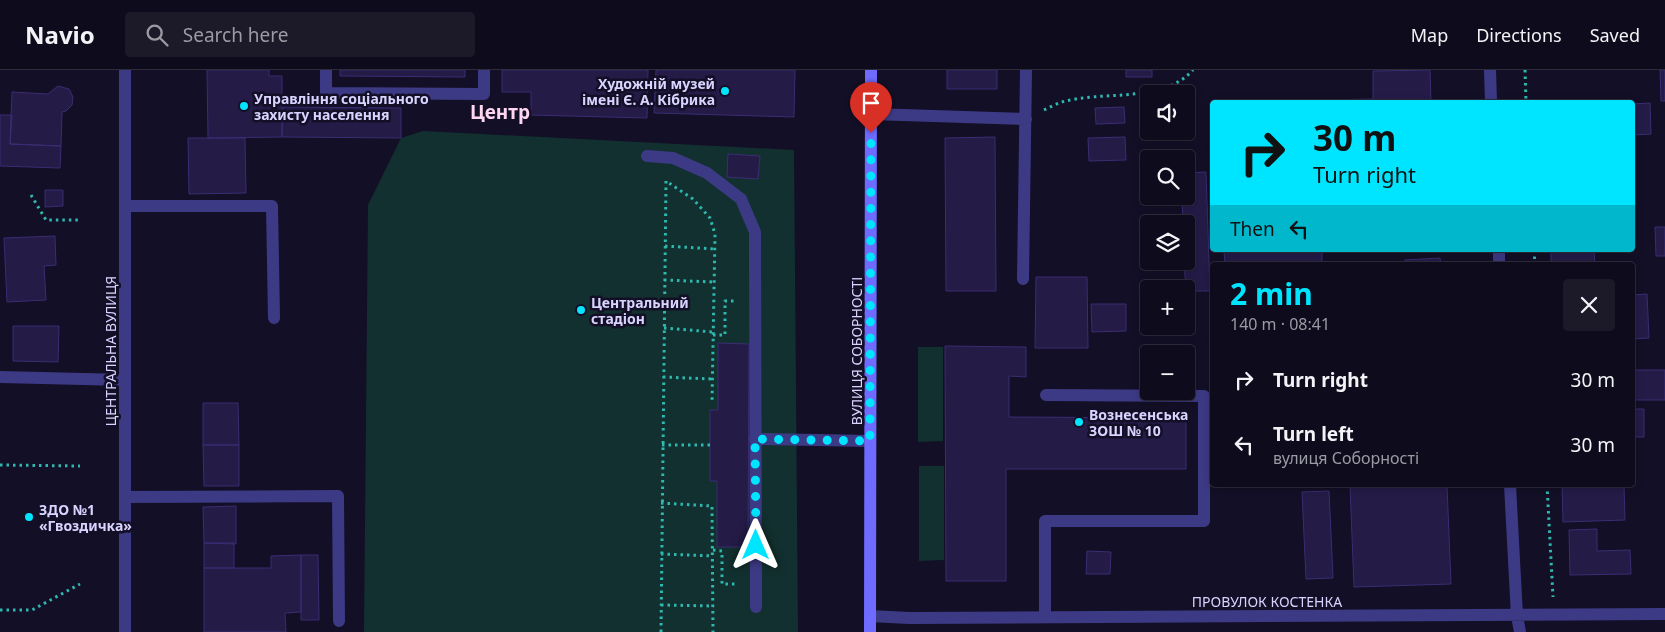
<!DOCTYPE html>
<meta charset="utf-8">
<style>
:root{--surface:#0e0b1c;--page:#1c1929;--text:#f1f3f6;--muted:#9b9ba3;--line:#2e2b3b;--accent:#00e5ff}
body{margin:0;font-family:"Noto Sans",sans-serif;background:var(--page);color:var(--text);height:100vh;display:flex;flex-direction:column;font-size:19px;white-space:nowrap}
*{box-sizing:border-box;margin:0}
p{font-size:16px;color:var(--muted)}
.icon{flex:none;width:28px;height:28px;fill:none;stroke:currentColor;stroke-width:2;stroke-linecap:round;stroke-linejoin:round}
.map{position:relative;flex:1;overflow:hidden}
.side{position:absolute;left:1210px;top:192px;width:425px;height:225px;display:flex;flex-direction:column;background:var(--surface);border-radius:5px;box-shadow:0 2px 8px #0003,0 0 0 1px var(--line)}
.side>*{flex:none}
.guide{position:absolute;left:1210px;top:30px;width:425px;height:152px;border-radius:5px;box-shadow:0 2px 8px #0003,0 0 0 1px var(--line);background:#00e5ff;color:#111;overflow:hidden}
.tools{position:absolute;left:1140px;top:15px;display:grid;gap:10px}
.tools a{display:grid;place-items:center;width:55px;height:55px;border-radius:5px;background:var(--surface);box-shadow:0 2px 8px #0003,0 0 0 1px var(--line);font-size:25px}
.pin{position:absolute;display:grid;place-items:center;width:42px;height:42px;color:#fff;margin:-51px -21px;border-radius:50% 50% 50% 0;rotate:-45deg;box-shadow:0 0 5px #0007}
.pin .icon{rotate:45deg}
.me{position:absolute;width:55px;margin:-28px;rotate:0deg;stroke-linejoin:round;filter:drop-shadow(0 0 4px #0008)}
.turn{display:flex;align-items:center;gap:18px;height:105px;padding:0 20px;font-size:22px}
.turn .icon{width:65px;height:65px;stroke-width:2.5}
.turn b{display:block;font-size:35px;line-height:42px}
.then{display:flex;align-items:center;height:48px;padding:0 20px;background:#0003;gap:10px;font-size:19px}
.round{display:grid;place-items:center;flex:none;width:52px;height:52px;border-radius:5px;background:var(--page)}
.head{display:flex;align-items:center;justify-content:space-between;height:85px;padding:0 20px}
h1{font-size:30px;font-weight:700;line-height:38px;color:var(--accent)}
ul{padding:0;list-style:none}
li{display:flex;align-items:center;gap:15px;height:65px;padding:0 20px}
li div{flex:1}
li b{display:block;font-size:19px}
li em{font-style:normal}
header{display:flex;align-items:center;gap:30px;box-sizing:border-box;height:70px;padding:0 25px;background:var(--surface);border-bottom:1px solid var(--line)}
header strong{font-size:24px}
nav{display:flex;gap:28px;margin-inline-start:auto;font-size:18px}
.search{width:350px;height:45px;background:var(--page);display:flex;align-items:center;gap:12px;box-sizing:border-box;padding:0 18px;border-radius:5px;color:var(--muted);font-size:19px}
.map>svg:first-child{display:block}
</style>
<header>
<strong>Navio</strong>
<div class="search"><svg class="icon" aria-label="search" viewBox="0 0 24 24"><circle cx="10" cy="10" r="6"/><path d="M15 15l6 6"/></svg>Search here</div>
<nav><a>Map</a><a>Directions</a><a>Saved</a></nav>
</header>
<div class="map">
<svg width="1665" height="562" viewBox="0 0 1665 562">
<rect width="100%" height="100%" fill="#130f26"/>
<path fill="#12302f" d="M423 61 794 80 798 562H364L368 135 401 68Z
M918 277H943V371L918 372Z
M919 396H944V490L919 491Z"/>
<path fill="#241b47" stroke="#3b2d73" d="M207 0H269V6H282V67L208 68Z
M340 0H465V7L340 6Z
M502 0H648L647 48 531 45V22H502Z
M656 0H795L794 47 654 43Z
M947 0H997V19H947Z
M1126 0H1152V7H1126Z
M1430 0 1431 32H1268V31L1373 29V1Z
M1660 0H1665V31H1661Z
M58 16 69 19 73 27 72 35 66 41 62 42 61 76 10 74 12 22 48 24Z
M1650 33 1651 64 1632 65V34Z
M283 37 401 38V68L282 67Z
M1124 37 1125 53 1096 54 1095 38Z
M0 45H12L10 74 61 76 60 98 0 96Z
M995 67 996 221H946L945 68Z
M1125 67 1126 90 1089 91 1088 68Z
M188 68H245L246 123 189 124Z
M728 84 760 86 758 109 727 107Z
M1206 102 1210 221H1186L1184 191H1186V154H1183L1182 126H1186V103Z
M45 120H63V136L45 137Z
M1655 157H1665V186H1656Z
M55 166 56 195 44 196 46 230 7 232 4 168Z
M1322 180V195H1225L1224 181Z
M1551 180H1594L1595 195H1551Z
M1440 188 1441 195H1405V190Z
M1036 207H1087L1088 278H1035Z
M1647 224 1649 268 1632 269V225Z
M1091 234H1126V261L1092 262Z
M13 256H59L58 292 13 291Z
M718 273 749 274 748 477H717V411H710V340H718Z
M945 276 1026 277V307L1009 306V347L1186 348V399H1006V511H946Z
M1632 300H1665V330H1632Z
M203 333H238L239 375H203Z
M1632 339H1644V367H1632Z
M203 375H239V416H204Z
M1350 415H1447L1451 514 1354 517Z
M1562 415H1624L1625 450 1563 452Z
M1329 421 1333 508 1306 509 1302 422Z
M236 436V474L204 473 203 437Z
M1597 459V481L1630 480 1631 504 1570 505 1569 460Z
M204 473H234V498H204Z
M1087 481 1111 482 1110 504H1086Z
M301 485V542L285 543 286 562H204V498H271V486Z
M301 485H318L319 550H301Z"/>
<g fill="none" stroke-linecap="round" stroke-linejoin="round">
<path stroke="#2fb8b0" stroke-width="3" stroke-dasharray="2.5 4" stroke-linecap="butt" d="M1525 0 1526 32
M1044 40C1050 37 1056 34 1062 32 1103 20 1162 34 1193 0
M31 125 46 150H79
M665 176 715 179
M1534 180 1535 195
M664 210 714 212
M664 258 713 262
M713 265H725V231H736
M663 307 712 309
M662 375H710
M0 395 80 396
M1547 415 1553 527
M661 433 712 436 713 562
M713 480 722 481V514H737
M661 484 713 486
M661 535 714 536
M0 540H32L80 514
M661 562 666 111 693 129 710 148 715 164 712 332"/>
<path stroke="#3d3a85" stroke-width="12" d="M326 0V23L484 24V0
M871 44 1026 49
M647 86 673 88 707 103 741 129 755 162 756 537
M125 136H272L274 248
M1023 209 1026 0
M0 307 125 310
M755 369 870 371
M125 427 338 426 339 551
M1045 547V451H1204V326L1046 325"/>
<path stroke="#3d3a85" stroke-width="12" d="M125 0V562
M1490 0 1491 32
M1499 180V195
M1510 415 1517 546 1520 562
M870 546 909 548 1665 544"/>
<path stroke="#6f6bff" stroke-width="12" d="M870 562 871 0"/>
</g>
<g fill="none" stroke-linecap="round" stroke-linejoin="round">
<path stroke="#00e5ff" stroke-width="9" stroke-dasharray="0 16.2" d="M756 475 755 369 870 371 871 63"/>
</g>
<g fill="#00e5ff" stroke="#130f26" stroke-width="2">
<circle cx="725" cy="21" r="5"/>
<circle cx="244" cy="36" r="5"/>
<circle cx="581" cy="240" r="5"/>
<circle cx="1079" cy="352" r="5"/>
<circle cx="29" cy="447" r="5"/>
</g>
<g text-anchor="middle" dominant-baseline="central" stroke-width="5" stroke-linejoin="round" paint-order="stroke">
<g font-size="14" font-weight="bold" fill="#d9d4ff" stroke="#130f26" text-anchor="start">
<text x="715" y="13" text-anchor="end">Художній музей<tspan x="715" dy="16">імені Є. А. Кібрика</tspan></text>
<text x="254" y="28">Управління соціального<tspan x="254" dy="16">захисту населення</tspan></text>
<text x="591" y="232">Центральний<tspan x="591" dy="16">стадіон</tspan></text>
<text x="1089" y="344">Вознесенська<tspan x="1089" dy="16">ЗОШ № 10</tspan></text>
<text x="39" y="439">ЗДО №1<tspan x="39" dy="16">«Гвоздичка»</tspan></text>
</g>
<g font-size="14" fill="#d9d4ff" stroke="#130f26">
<text transform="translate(110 281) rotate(-90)">ЦЕНТРАЛЬНА ВУЛИЦЯ</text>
<text transform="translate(856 281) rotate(-90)">ВУЛИЦЯ СОБОРНОСТІ</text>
<text x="1267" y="531">ПРОВУЛОК КОСТЕНКА</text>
</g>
<g font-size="19" font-weight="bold" fill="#ffd6f0" stroke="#130f26">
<text x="500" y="42">Центр</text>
</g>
</g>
</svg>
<div class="tools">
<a><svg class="icon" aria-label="sound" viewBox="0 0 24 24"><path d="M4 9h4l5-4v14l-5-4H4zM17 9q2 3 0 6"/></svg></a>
<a><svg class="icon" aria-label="search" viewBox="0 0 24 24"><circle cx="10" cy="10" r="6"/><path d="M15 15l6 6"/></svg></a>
<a><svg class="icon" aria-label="layers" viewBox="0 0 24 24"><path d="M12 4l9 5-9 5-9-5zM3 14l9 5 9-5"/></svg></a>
<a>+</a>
<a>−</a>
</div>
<div class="pin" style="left:871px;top:63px;background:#d93025"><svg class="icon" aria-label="arrive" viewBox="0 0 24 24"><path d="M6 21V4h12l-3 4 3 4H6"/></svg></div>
<svg class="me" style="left:756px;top:475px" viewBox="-20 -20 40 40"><path d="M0-17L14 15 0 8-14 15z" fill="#00e5ff" stroke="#fff" stroke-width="4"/></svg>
<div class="guide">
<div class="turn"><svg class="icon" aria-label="right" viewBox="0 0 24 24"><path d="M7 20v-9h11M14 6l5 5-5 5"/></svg><div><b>30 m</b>Turn right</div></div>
<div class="then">Then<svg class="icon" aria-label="left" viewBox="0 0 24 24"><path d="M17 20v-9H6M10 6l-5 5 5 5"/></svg></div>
</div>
<section class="side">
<div class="head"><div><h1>2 min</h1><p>140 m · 08:41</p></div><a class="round"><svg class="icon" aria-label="close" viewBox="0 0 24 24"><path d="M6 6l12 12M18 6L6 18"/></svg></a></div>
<ul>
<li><svg class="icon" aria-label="right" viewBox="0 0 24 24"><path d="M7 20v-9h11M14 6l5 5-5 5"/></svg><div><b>Turn right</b></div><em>30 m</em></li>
<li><svg class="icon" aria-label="left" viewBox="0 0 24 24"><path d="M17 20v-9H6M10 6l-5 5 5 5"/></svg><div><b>Turn left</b><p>вулиця Соборності</p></div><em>30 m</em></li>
</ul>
</section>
</div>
